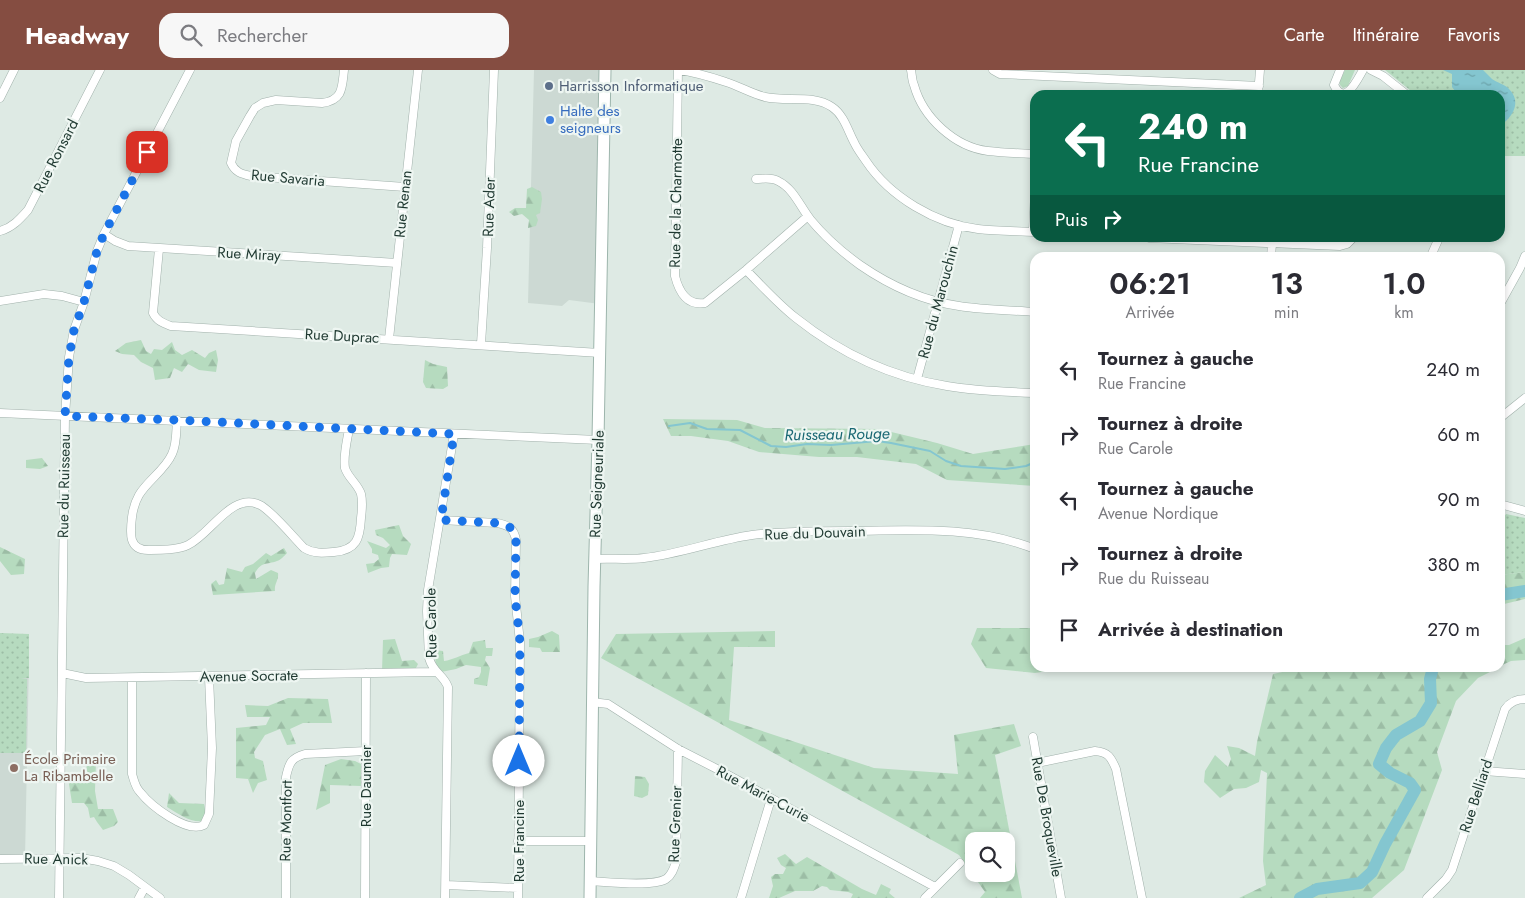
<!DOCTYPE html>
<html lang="fr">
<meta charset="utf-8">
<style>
:root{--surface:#fff;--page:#f7f7f7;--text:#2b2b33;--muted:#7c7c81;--accent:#854d41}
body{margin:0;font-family:Jost,sans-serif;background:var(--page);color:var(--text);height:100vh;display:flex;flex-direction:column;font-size:19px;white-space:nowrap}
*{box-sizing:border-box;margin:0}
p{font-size:16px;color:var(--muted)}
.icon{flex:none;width:28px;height:28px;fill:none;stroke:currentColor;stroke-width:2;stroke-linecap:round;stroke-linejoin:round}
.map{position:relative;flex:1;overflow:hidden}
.drawer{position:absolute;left:1030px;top:182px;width:475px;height:420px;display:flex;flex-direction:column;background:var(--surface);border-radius:15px;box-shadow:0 2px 8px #0003}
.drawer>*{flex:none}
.top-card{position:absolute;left:1030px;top:20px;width:475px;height:152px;border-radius:15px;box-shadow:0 2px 8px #0003;background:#0b6e4f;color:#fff;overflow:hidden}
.controls{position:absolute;left:965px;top:762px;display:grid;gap:10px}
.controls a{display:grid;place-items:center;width:50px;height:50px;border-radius:10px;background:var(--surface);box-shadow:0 2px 8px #0003;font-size:25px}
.pin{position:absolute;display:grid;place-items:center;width:42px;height:42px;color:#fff;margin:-21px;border-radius:10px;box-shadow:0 2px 8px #0006}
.me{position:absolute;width:55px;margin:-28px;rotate:0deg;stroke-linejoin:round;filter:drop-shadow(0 0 4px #0008)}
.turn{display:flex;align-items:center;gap:18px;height:105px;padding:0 25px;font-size:22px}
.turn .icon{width:65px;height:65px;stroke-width:2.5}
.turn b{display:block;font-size:35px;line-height:42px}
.then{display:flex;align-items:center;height:48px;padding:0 25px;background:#0003;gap:10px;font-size:19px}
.eta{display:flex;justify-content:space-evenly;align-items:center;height:85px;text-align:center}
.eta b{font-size:30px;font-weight:600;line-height:35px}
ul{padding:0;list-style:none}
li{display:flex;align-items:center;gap:15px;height:65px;padding:0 25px}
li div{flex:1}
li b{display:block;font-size:19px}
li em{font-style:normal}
header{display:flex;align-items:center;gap:30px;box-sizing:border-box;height:70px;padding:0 25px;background:var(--accent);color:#fff}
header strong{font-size:24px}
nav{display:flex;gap:28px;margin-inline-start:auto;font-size:18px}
.search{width:350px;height:45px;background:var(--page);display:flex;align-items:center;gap:12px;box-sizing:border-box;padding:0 18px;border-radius:15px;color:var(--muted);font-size:19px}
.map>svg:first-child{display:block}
</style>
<header>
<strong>Headway</strong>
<div class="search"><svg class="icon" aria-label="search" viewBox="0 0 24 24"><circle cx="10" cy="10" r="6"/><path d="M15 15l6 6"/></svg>Rechercher</div>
<nav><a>Carte</a><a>Itinéraire</a><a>Favoris</a></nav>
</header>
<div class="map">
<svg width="1525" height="828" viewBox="0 0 1525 828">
<defs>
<pattern id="forest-firs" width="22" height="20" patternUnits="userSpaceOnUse" patternTransform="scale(1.25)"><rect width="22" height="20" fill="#b6dbbf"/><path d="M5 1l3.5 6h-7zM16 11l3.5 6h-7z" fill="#9cbda5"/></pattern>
<pattern id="park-dots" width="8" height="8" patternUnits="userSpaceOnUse" patternTransform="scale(1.25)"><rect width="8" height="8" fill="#b6dbbf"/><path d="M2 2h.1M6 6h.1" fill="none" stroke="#9cbda5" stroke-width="1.8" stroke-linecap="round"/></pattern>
<pattern id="water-ripples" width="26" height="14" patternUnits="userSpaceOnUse" patternTransform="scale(1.25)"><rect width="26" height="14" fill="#84c6d0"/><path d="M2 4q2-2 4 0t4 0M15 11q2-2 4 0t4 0" fill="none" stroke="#6ba2a9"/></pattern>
</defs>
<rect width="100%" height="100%" fill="#deeae4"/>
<path fill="#ccd9d3" d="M534 0H599L600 234 569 230 562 236 528 233Z
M29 590 25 788 0 789V608H28Z"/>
<path fill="#b6dbbf" d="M1345 0H1355L1348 16 1343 18 1340 15V11Z"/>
<path fill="url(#forest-firs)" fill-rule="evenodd" d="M532 117 541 122 542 129 540 143 536 145 538 150 536 156 528 158 529 150 522 144 514 146 509 142 515 138H526L527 119Z
M141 270 146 281 151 284 154 279 162 280 172 272 175 280 182 285 192 280 205 288 209 283 216 280 218 290 216 302 199 300 188 294 182 302 174 298 170 308 155 310 153 298 141 292 134 285 122 284 115 281 126 273Z
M425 290 433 294 447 297 448 316 443 319 426 318 423 312Z
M663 349 737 350 765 358 879 359 937 373 973 384 1035 374V416L947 410 916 394 857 387H819L759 382 728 371 691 366H671Z
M42 388 48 396 40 399 26 398V390Z
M399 455 403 466 411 474 407 485 392 484 390 488 389 497 381 498 368 503 366 494 374 493 379 489 378 485 372 483V479L367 471 386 478 390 475 383 468 376 465 375 460Z
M0 477 25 489 24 504 11 505 0 491Z
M284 478 287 483C284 486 281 490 277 491 266 495 262 491 255 503L256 509 271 500 278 503C279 510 274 514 275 521L213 525 211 514 216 510 219 515 224 514 227 498 242 502 245 497 253 494 266 483 271 486Z
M1525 502V529L1500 535V505Z
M977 558H1035V598H1067L1035 603 986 598 971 574Z
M552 561 559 565 560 582H542L540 578 529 577V569L538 567Z
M775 561V577H734L729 650 874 698 958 704 954 665 1014 654 1021 676 995 685 1022 828H980L985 822 959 785 601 588 616 564ZM974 771H1006V804H974Z
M1525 568V590L1511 591 1500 596V575H1509Z
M395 569 402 591 414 590 418 594 415 600 382 601 383 570Z
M485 570 486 578H493L492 586H486L485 590 490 598 487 616 474 614V609L479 607 481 602V597L466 595 456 599 436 603 435 580 443 581 444 591C453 590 460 585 469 583L473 572Z
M1301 598H1498L1478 608 1456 631 1437 682 1442 700 1404 800 1372 828H1239L1266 815 1263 791 1267 703 1261 700 1259 712 1246 718 1234 719 1220 728 1204 712 1205 701 1215 685 1228 697 1231 689 1227 676 1239 678 1255 686 1257 672 1273 604Z
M288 628 328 629 332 653H303L290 659 296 674 287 675 280 659 265 665 254 682 255 688 263 691 267 710 258 713 253 723 248 709 236 708V658L266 655 270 647H247L245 635 268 636Z
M86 689 96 690 95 721 98 739H113L118 752 114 756 103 760 97 752 94 747 90 748 88 738 84 733H72L68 708 87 705Z
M341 689 355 691 361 694V716L330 715V733L316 740 325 695Z
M635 706 645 707 649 714 648 725 642 728 634 726Z
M169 723 179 733 204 734 206 745 204 751C190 753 179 744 167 737Z
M785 784 796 794 807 787 862 819 876 825 881 814 891 819 889 823 895 828H851L853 824 848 822 830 820 827 817 822 816 813 821H795L779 828H769L773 816 771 807 775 804H783L786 798 781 795 777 788Z"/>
<path fill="url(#park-dots)" d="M1385 0H1525V86H1500V25H1416Z
M1506 444 1525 448V502L1500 505V453Z
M0 563 29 564V608H21L27 609 26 683H0Z"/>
<path fill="url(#water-ripples)" d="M1443 0H1483C1486 3 1489 6 1492 9 1497 13 1505 14 1509 19 1522 32 1513 47 1500 56V25H1458L1452 17V4Z"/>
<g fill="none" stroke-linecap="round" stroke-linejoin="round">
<path stroke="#84c6d0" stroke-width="2" d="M669 356 690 353 707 359 740 360 771 376 786 377 807 374 831 375 877 371 891 373 930 381 946 391 961 396 1005 399 1026 396 1035 392"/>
<path stroke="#84c6d0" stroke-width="12" d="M1500 525 1525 521
M1300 828 1317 819 1360 813 1372 802 1385 774 1415 720 1410 713 1390 703 1379 694 1386 678 1396 665 1420 651 1431 633 1430 609 1433 598"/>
<defs>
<path id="street" d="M344 0C342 18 343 30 322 33L276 30 263 33 255 38 250 46 236 71 231 93C235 102 241 104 251 106L405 117
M678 0C694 2 711 7 726 12 739 16 752 24 765 27 787 32 813 24 832 37 844 45 848 61 854 72 857 79 862 85 866 91 890 127 936 154 978 159 997 161 1016 161 1035 162
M678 0 675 206C679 222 687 236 705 233L746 200 808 146
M911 0C912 5 912 11 914 15 923 48 955 77 988 81 1004 83 1020 83 1035 84
M993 0 1000 4 1259 16
M1340 0 1334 15C1345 37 1357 10 1363 0
M1371 0 1383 6 1407 25
M1258 25 1260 0
M0 28 14 0
M756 109C763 109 771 107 778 111 793 118 800 136 810 149 824 166 842 182 860 195 889 215 924 231 959 236 984 240 1009 240 1035 242
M0 161C12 158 20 149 28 140L100 0
M1033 162 1035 122
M104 164 115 171 128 176 397 193
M1149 168 1340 176 1347 174 1353 168
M159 179 153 243C157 251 163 253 171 256L600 283
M1271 188 1272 173
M1430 188 1439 168
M746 200C762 216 778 234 796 248 840 283 891 307 947 316 976 321 1006 322 1035 323
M0 231 44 224 62 226 84 232
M1500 234 1520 198 1525 186
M389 269 418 0
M481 274 487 178 494 0
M917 309 959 155
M0 343 598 370
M1500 348 1525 328
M177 350C176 361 177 374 172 384 165 400 148 410 139 425 135 432 133 439 132 447 130 463 128 481 150 480 162 480 178 480 188 475 211 464 232 421 260 435 272 441 294 468 304 478 314 484 323 483 334 482 357 480 360 468 361 448 362 440 363 432 361 424 358 414 348 408 345 398 343 386 347 371 349 359
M1500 434 1525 441
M441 450 497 453C508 455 514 458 516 470L515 526 520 572 518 828
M595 489C611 488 628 490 644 488 681 484 716 470 752 465 785 461 818 461 851 461 912 460 977 456 1035 479
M62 603 86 608 435 602
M132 608V704C134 710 135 717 140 722 151 736 187 764 204 755L209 744 212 678 209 607
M592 632 608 634 678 679 717 699 935 817
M1033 667 1061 828
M1037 693 1095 681C1108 682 1111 687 1116 699L1142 828
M1484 701 1525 704
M518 771H591
M0 789 81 788 98 791 114 796 129 805 160 828
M590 811C608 812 652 817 666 809 672 805 674 798 676 792L678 679
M446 815 518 818
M59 828 65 346 69 287 74 260 84 232 97 181 104 164 190 0
M139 828 145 817
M286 828V707C289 693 291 688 305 684L366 681
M365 828 366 603
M445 828 448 617C443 604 433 603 429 588L427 541 428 520 454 364
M741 828 771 729
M925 828 960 793
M1427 828 1446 809 1452 800 1505 639C1510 632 1516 629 1525 629"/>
<path id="secondary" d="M590 828 594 517 598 370 605 0"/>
</defs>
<use href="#street" stroke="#a1b1ab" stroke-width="9"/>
<use href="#secondary" stroke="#9db5ac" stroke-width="13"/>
<use href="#street" stroke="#fff" stroke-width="8"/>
<use href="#secondary" stroke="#fff" stroke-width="11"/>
</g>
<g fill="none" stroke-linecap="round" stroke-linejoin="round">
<path stroke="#1a73e8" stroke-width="9" stroke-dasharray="0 16.2" d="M147 82 104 164 97 181 84 232 74 260 69 287 65 346 177 350 454 364 441 450 497 453C508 455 514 457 516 470L515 526 520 572 519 691"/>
</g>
<circle fill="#5c6f8a" stroke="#eef6f2" stroke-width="2" cx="549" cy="16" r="5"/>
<circle fill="#3f7fe0" stroke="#eef6f2" stroke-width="2" cx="550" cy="50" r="5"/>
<circle fill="#8d6e63" stroke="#eef6f2" stroke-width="2" cx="14" cy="698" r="5"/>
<g text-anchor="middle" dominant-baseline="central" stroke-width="4.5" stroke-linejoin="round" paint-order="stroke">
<g font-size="15" fill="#4e5e75" stroke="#eef6f2" text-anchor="start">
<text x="559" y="16">Harrisson Informatique</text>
</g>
<g font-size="15" fill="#366cbe" stroke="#eef6f2" text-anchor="start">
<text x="560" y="41">Halte des<tspan x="560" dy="17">seigneurs</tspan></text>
</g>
<g font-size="15" fill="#1f3931" stroke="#eef6f2">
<text transform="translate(56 86) rotate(-63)">Rue Ronsard</text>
<text transform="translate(288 108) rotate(5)">Rue Savaria</text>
<text transform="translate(676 133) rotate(-89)">Rue de la Charmotte</text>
<text transform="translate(403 134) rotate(-84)">Rue Renan</text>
<text transform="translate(489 137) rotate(-88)">Rue Ader</text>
<text transform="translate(249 184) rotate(3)">Rue Miray</text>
<text transform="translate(938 232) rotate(-75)">Rue du Marouchin</text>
<text transform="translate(342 266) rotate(3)">Rue Duprac</text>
<text transform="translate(597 414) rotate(-88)">Rue Seigneuriale</text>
<text transform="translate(64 416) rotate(-89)">Rue du Ruisseau</text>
<text transform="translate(815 463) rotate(-2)">Rue du Douvain</text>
<text transform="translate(431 553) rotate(-91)">Rue Carole</text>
<text transform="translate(249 606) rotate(-1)">Avenue Socrate</text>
<text transform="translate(366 716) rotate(-90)">Rue Daumier</text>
<text transform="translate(763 724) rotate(28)">Rue Marie-Curie</text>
<text transform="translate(1476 726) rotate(-72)">Rue Belliard</text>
<text transform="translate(1047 747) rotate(80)">Rue De Broqueville</text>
<text transform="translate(286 751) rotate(-89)">Rue Montfort</text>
<text transform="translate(675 754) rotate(-88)">Rue Grenier</text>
<text transform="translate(519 771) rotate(-90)">Rue Francine</text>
<text transform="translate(56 789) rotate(1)">Rue Anick</text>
</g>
<g font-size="15" fill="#785e54" stroke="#eef6f2" text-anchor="start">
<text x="24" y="689">École Primaire<tspan x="24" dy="17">La Ribambelle</tspan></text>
</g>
<g font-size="16" font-style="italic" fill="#1a6874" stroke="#eef6f2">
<text transform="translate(837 364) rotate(-1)">Ruisseau Rouge</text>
</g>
</g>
</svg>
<div class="controls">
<a><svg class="icon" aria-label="search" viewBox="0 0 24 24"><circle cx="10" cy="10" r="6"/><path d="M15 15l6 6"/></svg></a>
</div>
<div class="pin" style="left:147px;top:82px;background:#d93025"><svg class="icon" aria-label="arrive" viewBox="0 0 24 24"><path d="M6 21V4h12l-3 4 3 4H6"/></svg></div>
<svg class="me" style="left:519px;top:691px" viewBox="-20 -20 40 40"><circle r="19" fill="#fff"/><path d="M0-13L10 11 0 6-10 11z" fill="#1a73e8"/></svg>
<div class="top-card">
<div class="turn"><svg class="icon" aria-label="left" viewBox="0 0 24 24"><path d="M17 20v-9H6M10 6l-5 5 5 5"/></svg><div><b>240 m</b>Rue Francine</div></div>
<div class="then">Puis<svg class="icon" aria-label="right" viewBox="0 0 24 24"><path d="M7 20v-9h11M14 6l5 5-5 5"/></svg></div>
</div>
<section class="drawer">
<div class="eta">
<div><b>06:21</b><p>Arrivée</p></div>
<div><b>13</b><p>min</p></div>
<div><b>1.0</b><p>km</p></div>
</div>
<ul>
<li><svg class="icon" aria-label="left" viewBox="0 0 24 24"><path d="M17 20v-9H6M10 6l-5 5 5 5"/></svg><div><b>Tournez à gauche</b><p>Rue Francine</p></div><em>240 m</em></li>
<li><svg class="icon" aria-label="right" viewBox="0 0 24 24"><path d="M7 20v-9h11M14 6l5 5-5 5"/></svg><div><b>Tournez à droite</b><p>Rue Carole</p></div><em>60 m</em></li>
<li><svg class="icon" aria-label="left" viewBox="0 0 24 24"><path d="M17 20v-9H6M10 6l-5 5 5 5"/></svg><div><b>Tournez à gauche</b><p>Avenue Nordique</p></div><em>90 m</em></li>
<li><svg class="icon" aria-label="right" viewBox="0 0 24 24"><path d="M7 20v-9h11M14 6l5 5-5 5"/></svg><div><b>Tournez à droite</b><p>Rue du Ruisseau</p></div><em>380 m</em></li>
<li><svg class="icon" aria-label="arrive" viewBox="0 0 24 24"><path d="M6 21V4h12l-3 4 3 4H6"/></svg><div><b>Arrivée à destination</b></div><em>270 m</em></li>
</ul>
</section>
</div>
